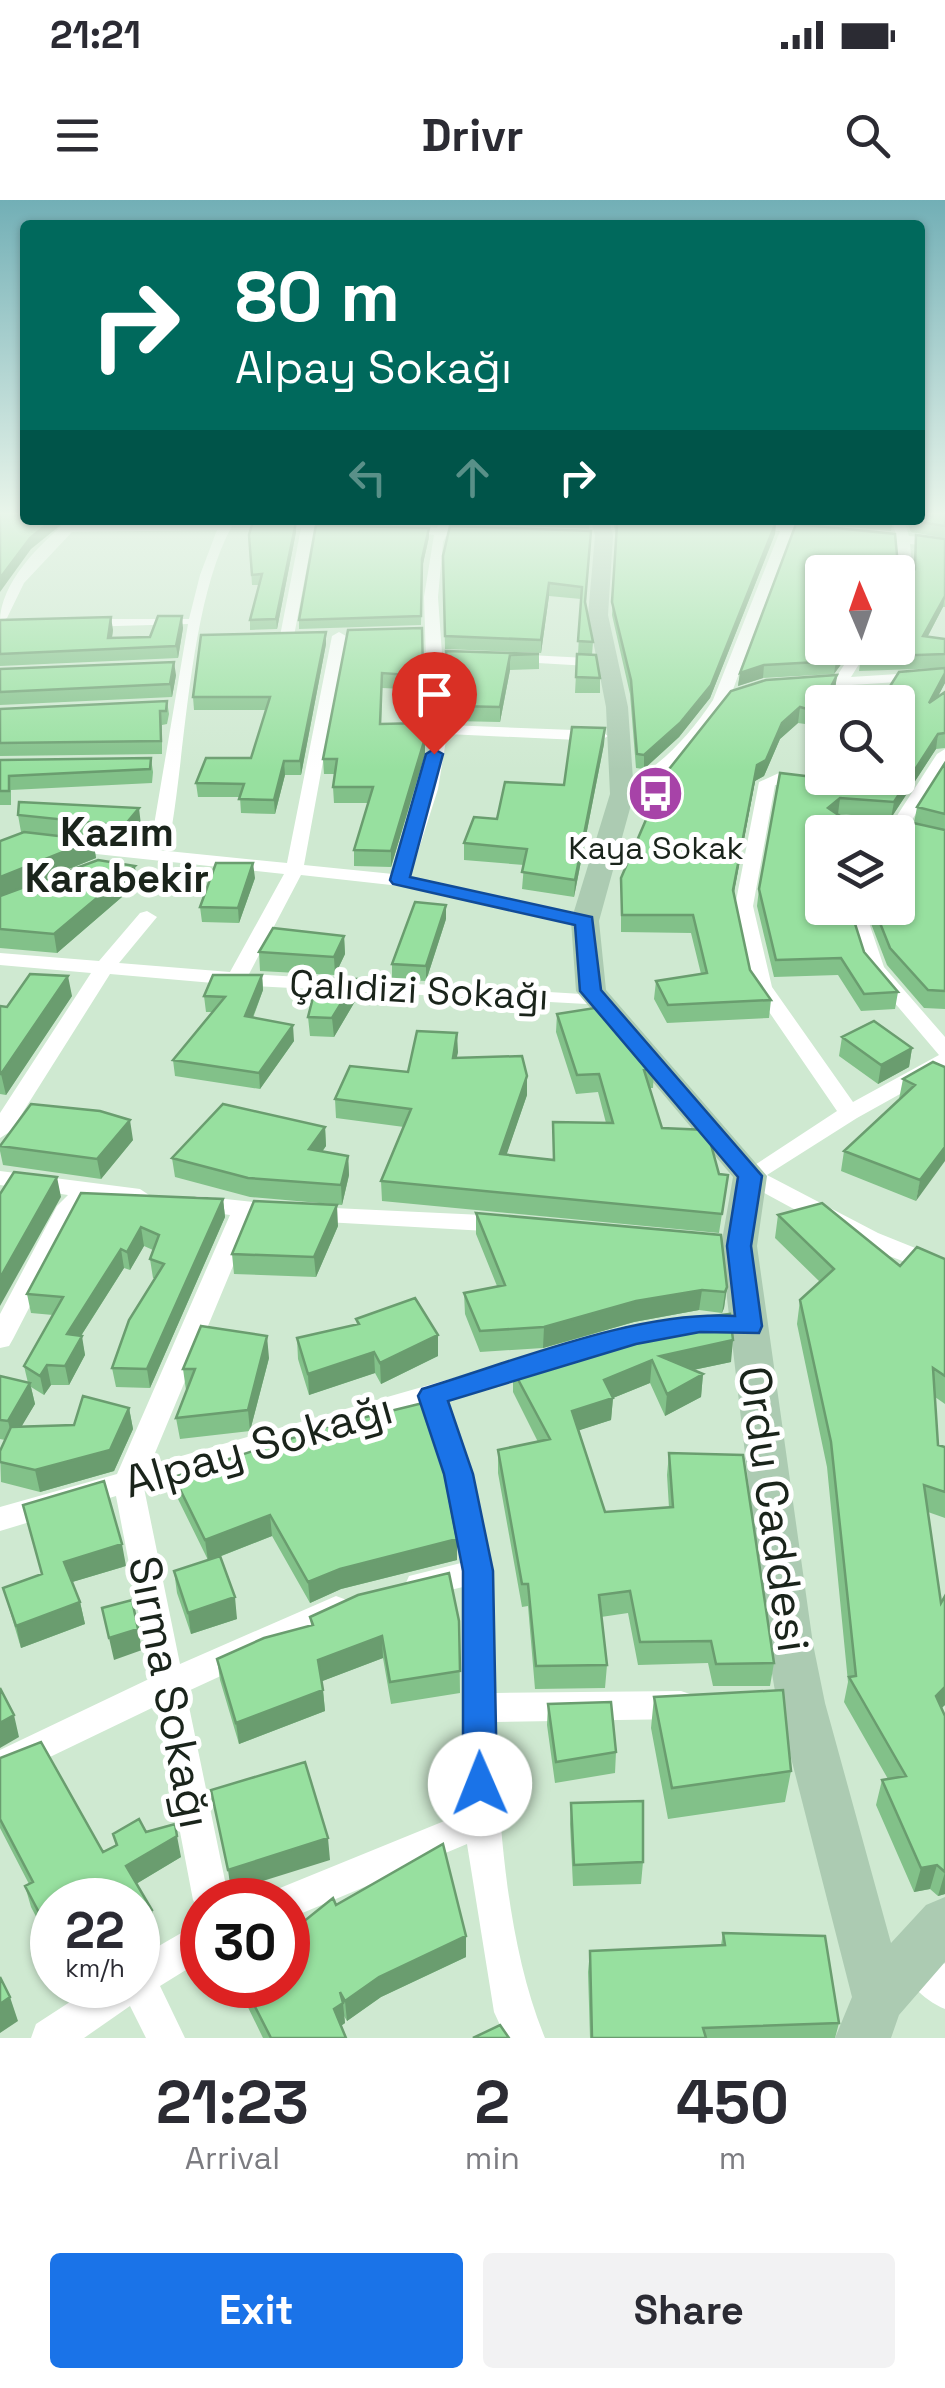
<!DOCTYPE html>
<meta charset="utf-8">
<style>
:root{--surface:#fff;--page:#f2f2f3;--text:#2b2b33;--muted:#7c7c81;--accent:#1a73e8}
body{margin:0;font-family:"Space Grotesk",sans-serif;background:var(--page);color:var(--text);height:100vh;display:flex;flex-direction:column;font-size:38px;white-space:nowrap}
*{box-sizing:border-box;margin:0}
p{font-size:32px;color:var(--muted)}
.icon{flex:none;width:55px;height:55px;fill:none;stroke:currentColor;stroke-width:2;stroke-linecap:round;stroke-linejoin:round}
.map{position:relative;height:1838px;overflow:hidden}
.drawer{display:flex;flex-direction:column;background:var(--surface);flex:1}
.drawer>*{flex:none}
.banner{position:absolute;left:20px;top:20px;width:905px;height:305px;border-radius:10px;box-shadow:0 2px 8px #0004;background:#00695c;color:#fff;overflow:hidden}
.needle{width:65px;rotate:358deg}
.tools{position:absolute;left:805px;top:355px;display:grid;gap:20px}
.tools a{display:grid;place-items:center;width:110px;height:110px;border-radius:10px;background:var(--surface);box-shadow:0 2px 8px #0004;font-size:50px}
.speed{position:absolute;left:30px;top:1678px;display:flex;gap:20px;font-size:50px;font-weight:700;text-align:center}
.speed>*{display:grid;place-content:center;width:130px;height:130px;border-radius:50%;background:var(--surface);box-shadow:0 2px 8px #0004;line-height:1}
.speed small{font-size:25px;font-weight:400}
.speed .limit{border:15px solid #d22;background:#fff;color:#111}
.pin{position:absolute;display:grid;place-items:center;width:85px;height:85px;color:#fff;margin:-102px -42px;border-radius:50% 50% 50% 0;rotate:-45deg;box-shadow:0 0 10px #0007}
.pin .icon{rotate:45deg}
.me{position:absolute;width:110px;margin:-55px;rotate:359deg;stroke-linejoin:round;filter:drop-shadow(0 0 8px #0008)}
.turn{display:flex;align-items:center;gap:35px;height:210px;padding:0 50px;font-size:45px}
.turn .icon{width:130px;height:130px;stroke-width:2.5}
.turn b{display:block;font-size:70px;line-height:85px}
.lanes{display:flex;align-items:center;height:95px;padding:0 50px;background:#0003;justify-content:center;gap:50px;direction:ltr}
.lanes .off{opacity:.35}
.eta{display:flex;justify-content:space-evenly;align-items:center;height:170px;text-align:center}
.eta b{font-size:60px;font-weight:600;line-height:70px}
.primary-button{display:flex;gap:20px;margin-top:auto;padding:20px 50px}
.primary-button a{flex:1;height:115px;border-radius:10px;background:var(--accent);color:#fff;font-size:40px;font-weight:600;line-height:115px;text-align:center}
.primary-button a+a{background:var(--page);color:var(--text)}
.status{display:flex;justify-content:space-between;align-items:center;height:70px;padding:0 50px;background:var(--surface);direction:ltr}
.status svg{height:28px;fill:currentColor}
header{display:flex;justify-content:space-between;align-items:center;height:130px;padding:0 50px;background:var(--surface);font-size:45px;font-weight:600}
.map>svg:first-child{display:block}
</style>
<div class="status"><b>21:21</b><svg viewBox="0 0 49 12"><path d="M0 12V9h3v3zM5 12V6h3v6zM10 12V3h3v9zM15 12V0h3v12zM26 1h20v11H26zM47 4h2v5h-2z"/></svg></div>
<header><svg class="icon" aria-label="menu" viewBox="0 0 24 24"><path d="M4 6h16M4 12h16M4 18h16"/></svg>Drivr<svg class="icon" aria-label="search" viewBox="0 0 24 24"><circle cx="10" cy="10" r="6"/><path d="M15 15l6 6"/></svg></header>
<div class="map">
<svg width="945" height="1838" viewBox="0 0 945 1838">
<rect width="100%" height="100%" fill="#cfe9d1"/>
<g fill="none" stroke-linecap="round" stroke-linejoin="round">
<path fill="#fff" fill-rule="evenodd" d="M69 320H82L79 324 222 320 347 323V329L343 330 314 329 294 436 287 440 280 436 301 328 232 326C191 400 186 540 172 626L159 643 148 649 287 663 332 436 339 432 346 436 304 665 393 674 429 554 424 397 434 335 394 329 400 325 437 328 440 320H452L449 328 482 331V337L478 338 446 336 443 342 438 397 447 525 600 531 608 536 600 541 447 534 438 589 410 677 585 715 595 721 585 727 400 686 301 675 249 774 598 795 608 801 605 805 236 785 110 774 11 931 0 938V913L91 773 0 765V753L99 761 140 713 147 711 157 717 119 763 230 772 284 674 68 651 59 646C86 625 123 666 154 625L188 424 81 427 74 423 81 419H189L200 375 217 330 72 332 24 383 7 418 0 422C0 382 41 343 69 320Z
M699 320 782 324 784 320H796L794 325 827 331 821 335 792 332 732 492 757 487V493L727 503 710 529 660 582 628 598H616V590C657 570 688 538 713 500L780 331Z
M892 320H904L909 336 945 339V347L910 344C912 362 915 386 898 396L897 343 861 337 867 333 896 335Z
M855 448H869L851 477 945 471V479L804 488V482L835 479Z
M510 454 606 459 613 463 606 467 505 461 503 458Z
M945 549V567L907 628 898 633 892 632 889 628 937 554Z
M779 573 807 576 815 581 807 586 775 585 753 706 772 787 853 902 939 855 865 768 846 708H864L884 767 945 837V869L857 918 767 975 878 1033 945 1060V1077L860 1045 742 981 738 976 837 911 752 787 735 706 759 582Z
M0 971 140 989 152 997 140 1005 95 998 79 1011 13 1139 9 1146 0 1148V1114L57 1006 68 995 0 985Z
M197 996 291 1006 504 1016 516 1024 504 1032 253 1018 150 1265 635 1126 680 1118 689 1121 693 1127 689 1133 635 1144 447 1199 473 1274 493 1371 496 1493 681 1491 693 1495 697 1505 693 1515 681 1519 496 1522C498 1621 507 1746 545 1838H506L494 1812 467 1644 288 1719V1700H271L275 1690 464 1613 463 1387 420 1397 409 1394 405 1385 409 1376 461 1363 445 1274 422 1207 144 1288 180 1464 336 1396 347 1400 351 1409 347 1418 186 1492 229 1700H202V1714L193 1700 156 1506 0 1581V1550L151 1478 116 1296 0 1331V1307L117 1274 230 1015 189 1009 185 1004 189 999Z
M202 1721V1760L160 1786 185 1838H146L130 1806 84 1838H31L36 1824 96 1785H138V1758Z
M911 1738 924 1743 945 1764V1809C923 1800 902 1778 893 1756L898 1743Z"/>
<path fill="#accbb2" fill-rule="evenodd" d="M591 320H609L613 336 608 415 628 507 634 594 599 721 606 790 767 976 757 1046 813 1444 825 1503 891 1743 926 1705 945 1697V1762L899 1815 891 1838H835L852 1797 777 1503 767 1444 721 1046 733 977 576 791 571 721 610 594 606 507 588 415 595 336Z"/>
</g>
<path fill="#82c189" d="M945 312V338L911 332 906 320H920Z
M358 320H437L435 322Z
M453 320H590L589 329 455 323Z
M612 320H758L776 322 775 334 710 498 679 537 644 569 636 568 630 494 612 415 617 336Z
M798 320H893L891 331 799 322Z
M296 322V332L277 429 250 430V420L259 385H252L249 335Z
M796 324 895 334 900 387 914 371 916 335 945 339V407H943L928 436 945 439V468L859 471 861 457 867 448H898V372H822V448H853L834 474 763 478 738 486 740 473Z
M591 331 585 404 593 442 592 455 578 454 581 399 549 396 541 453 445 449 443 356Z
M429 337 422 368 421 425 299 429V420Z
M0 420 113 430 112 438 150 437 183 428 178 458 0 466Z
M422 428 424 490 382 488 381 524 425 554 391 667 354 666V650L368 603H334L333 587 335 574H324L323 559 348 430Z
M326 444 301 575H285L275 614 241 613 240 597H198L196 583 251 558 266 510H194L193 497Z
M446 451 539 454V469L510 470 500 522 454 521V506L457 492 448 491Z
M577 454 600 478V493H575Z
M945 468V483L937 497 945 492V548L936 549 891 618 838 614 914 623 917 607 945 563V809L924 808 887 765 865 708H898L822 632 864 752 898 792 895 809 861 811 838 775 774 777 757 706 759 689 822 578H898Z
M0 469 176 475 172 497 0 505Z
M837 475 835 490 805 524 798 523 780 539 764 576 755 581 734 693 750 770 771 800 769 818 667 823 654 799 656 781 701 774 691 733 621 732V678L766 480Z
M167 501 169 514 167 524 162 525V554L0 556V509Z
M605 528 604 544 574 697 522 689 524 665 464 660V643L497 619 564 585Z
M151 558 153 572 152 583 11 590V605H0V560Z
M18 615 141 625 126 643 93 640 96 658 29 685 137 684 57 753 0 748V641L23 633 21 632Z
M255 678 239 723 202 722 200 707Z
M446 719 426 781 392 779V764Z
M344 736 345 754 335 775 260 771 259 752Z
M262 775 263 790 253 818 294 841 260 889 175 876 173 860 212 812H206L204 796Z
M72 796 6 895 0 894V806L7 807Z
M357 798 334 837 310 836 308 817Z
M557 814 654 869 653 888H649L662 928 719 974 728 975 719 1033 382 1001 381 981 404 927 336 918 335 899 458 852 456 858 527 895 506 955 553 960V922L606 923 598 892 576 894 556 832Z
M842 837 912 848 909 867 878 884 839 856Z
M945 867 916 1001 841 971 844 951 899 899 903 879Z
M325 927 326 946 322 952 348 956 349 975 342 1005 250 997 175 977 172 958Z
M133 940 101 979 3 965 0 951V944Z
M81 993 223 999 225 1017 150 1188 116 1187 112 1168 155 1078H153L150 1059 153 1050 144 1046 130 1070 124 1068 81 1136 85 1155 69 1185H51L44 1195 31 1187 35 1204 21 1226 74 1225 129 1208 133 1229 114 1271 40 1292 1 1282 0 1251 5 1240 0 1239V1176L28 1183 24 1166 53 1115 31 1113 27 1094Z
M476 1013 727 1087 724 1108 722 1113 699 1110 634 1122 543 1148 480 1152 465 1114 464 1093 497 1086 476 1034Z
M778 1015 900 1066 945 1059V1204L935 1197 938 1245 945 1247V1318L928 1312 941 1403 945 1396V1505L941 1508 945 1516V1694L938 1696 930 1689 914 1692 876 1605 882 1580 888 1579 844 1502 848 1482 827 1267 797 1124 800 1100 820 1082 775 1038Z
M338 1026 316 1077 234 1074 232 1054Z
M356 1119 438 1156 381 1184 375 1173 309 1195 298 1159 297 1138 357 1125Z
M654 1123 731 1162 693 1170 703 1174 701 1197 665 1216 650 1183 613 1198 611 1220 579 1230 605 1312 669 1308 667 1275 669 1253 774 1463 770 1486H713L708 1463 638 1465 628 1413 601 1417 607 1465 605 1488 535 1489 528 1406 522 1407 498 1273V1250L538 1242 513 1192V1170L653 1131Z
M269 1158 250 1231 180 1239 176 1218 187 1190H186L183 1169Z
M174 1277 457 1339V1360L341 1389 310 1403 272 1336 219 1357 237 1419 191 1434 177 1393 174 1371 208 1360 177 1297Z
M126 1366 72 1382 80 1402 85 1424 21 1448 3 1388Z
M310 1417 459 1421 460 1493 391 1504 383 1458 322 1481 325 1511 239 1544 220 1480 217 1459 311 1425Z
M654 1497 791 1571 785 1602 668 1619 651 1528Z
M548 1504 616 1552 615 1573 555 1583 547 1525Z
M0 1558 103 1652 116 1646 113 1634 146 1632 181 1657 136 1684 156 1731 52 1700V1747L31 1707 25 1686 29 1684 0 1628Z
M571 1603 643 1662 641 1684 573 1686 570 1624Z
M336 1705 466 1736V1757L381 1797 347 1821 344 1816 345 1823 341 1826 346 1838H263L241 1793 240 1785H288Z
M723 1733 839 1823 835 1838H590L588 1772 590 1751 721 1745Z"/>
<path fill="#6a9d6f" d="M52 320H67L31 349 0 392V378L30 338Z
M296 322V332L277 429 276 419Z
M776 322 775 334 710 498 679 537 644 569V555Z
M429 328V337L422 368 421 425 422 359Z
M549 383V396L541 453V440Z
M945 396 943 407 921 449 923 436Z
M182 416 183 428 178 458 176 446Z
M111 417 113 430 110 450 108 438Z
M326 432V444L301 575 300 561Z
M845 448H853L834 474 836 461Z
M510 455V470L500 522V507Z
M174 462 176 475 172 497 170 484Z
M764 465 763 478 738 486 740 473Z
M945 473V483L927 518 929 503Z
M837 475 835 490 828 502H822V514L805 524 807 509Z
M800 507 798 523 780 539 764 576 755 581 731 707 733 690 757 565 782 523Z
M605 528 604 544 574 697 575 680Z
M938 534 936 549 891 618 894 602Z
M425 538V554L391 667V651Z
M284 561 285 575 275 614 274 600Z
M840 598 838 614 828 608Z
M139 608 141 625 126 643 124 626Z
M93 640 96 658 0 697V677Z
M253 663 255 678 239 723 238 708Z
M135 666 137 684 57 753 54 734Z
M446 705V719L426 781V766Z
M344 736 345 754 335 775 334 757Z
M262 775 263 790 247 832 245 816Z
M68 776 72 796 6 895 1 874Z
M356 779 357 798 334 837 332 818Z
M293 825 294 841 260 889 259 873Z
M457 833 458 852 453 876V858Z
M912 848 909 867 878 884 881 865Z
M527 876V895L500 974V954Z
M130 920 133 940 101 979 97 959Z
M325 927 326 946 310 968 309 949Z
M945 947V961L916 1001 920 980Z
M348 956 349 975 342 1005 341 985Z
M57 977 61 997 0 1106V1078Z
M223 999 225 1017 150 1188 147 1169Z
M337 1005 338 1026 316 1077 314 1057Z
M141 1027 144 1046 130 1070 127 1052Z
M121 1049 124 1068 70 1153 67 1134Z
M727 1087 724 1108 722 1113 725 1092Z
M702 1090 699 1110 634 1122 543 1148 544 1127 636 1101Z
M438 1135V1156L381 1184 380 1163Z
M82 1136 85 1155 69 1185 65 1166Z
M267 1136 269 1158 250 1231 248 1210Z
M733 1140 731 1162 660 1177V1156Z
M374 1152 375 1173 309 1195 308 1174Z
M652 1160 650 1183 613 1198 611 1220 571 1233 572 1211 604 1180Z
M47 1165 51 1185 44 1195 40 1176Z
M703 1174 701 1197 665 1216 667 1194Z
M30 1183 35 1204 13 1241 8 1221Z
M129 1208 133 1229 114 1271 40 1292 35 1270Z
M270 1315 272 1336 208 1361 205 1340Z
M457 1339V1360L341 1389 310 1403 308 1382 340 1369Z
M122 1344 126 1366 69 1383 64 1362Z
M235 1397 237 1419 191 1434 188 1413Z
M80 1402 85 1424 21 1448 16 1426Z
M138 1429 142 1450 114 1460 109 1438Z
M382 1436 383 1458 320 1482 318 1460Z
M945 1487V1505L929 1520 936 1496Z
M323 1490 325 1511 239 1544 236 1523Z
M14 1515 19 1537 0 1548V1523Z
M177 1636 181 1657 131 1687 126 1666Z
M328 1638 330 1660 231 1691 228 1670Z
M937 1665 930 1689 914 1692 921 1668Z
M945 1672V1694L938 1696Z
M152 1710 156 1731 138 1742V1719Z
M466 1736V1757L381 1797 347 1821 345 1801 379 1777Z
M10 1797 18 1821 0 1833V1804Z
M343 1803 345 1823 336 1829 334 1809Z"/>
<path fill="#97e09f" stroke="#6a9d6f" stroke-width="2.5" d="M0 312H25V320H52L30 338 0 378Z
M920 312H945V326L913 321 920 320Z
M616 320H758L776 322 711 485 680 523 644 555 637 554 631 480 612 402 617 325Z
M253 321 296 322 276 419 250 420 262 374 252 375 249 335Z
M796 324 895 334 900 387 915 369 916 335 945 339V396L923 436 945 439V454L861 457 867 448H898V372H822V448H845L836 461 764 465 740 473Z
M316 325 429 328 422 359 421 416 299 420Z
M450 326 591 331 585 402 593 442 578 441 582 387 549 383 541 440 445 436 443 356Z
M158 416H182L176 446 0 454V420L111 417 108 438 150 437Z
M422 428 423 476 382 473 380 524 425 523V538L391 651 354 650 373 587H333L337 559H323L348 430Z
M326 432 300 561H284L274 600 239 599 244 584 196 583 206 558H251L270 497H193L201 435Z
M446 451 539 454 510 455 500 507 454 506 460 477 448 476Z
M577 454 596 455 600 478 576 477Z
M174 462 170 484 0 492V469Z
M945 468V473L929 503 945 492V533L938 534 894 602 840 598 828 608 840 616 900 620 945 630V791L928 790 890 748 874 708H898V632H822V708H850L864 752 898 792 864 794 841 758 776 760 759 689 780 573 822 578H898V502H880L899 472Z
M837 475 825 498 807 509 800 507 782 523 766 560 757 565 733 690 750 770 771 800 668 805 656 781 707 773 693 715H622L621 678 666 573 731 491 766 480Z
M167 501 166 511H160L161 541 0 543V509Z
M572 527 605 528 575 680 522 672 527 649 464 643 474 617 497 619 505 582 564 585Z
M151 558 150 569 9 576V591H0V560Z
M945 563V614L917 607Z
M19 602 139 608 124 626 18 615Z
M24 632 93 640 0 677V641Z
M98 660 135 666 54 734 0 729V696Z
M216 663H253L238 708 200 707Z
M415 702 446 705 426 766 392 764Z
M273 728 344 736 334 757 259 752Z
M30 774 68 776 1 874H0V806L7 807Z
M213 775H262L245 816 293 825 259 873 173 860 225 797 204 796Z
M318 778 356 779 332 818 308 817Z
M601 807 654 869 644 870 662 928 707 930 719 974 728 975 722 1014 381 981 411 909 335 899 350 866 408 872 417 831 457 833 453 858 522 856 527 876 500 954 554 960 553 922 613 923 599 874 577 875 557 814Z
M874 821 912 848 881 865 842 837Z
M933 862 945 867V947L920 980 844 951 915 885 903 879Z
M31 904 100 911 130 920 97 959 0 946Z
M223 904 325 927 309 949 348 956 341 985 248 978 172 958Z
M14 972 57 977 0 1078V994Z
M81 993 223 999 147 1169 112 1168 129 1120 164 1064 150 1059 159 1035 141 1027 127 1052 121 1049 67 1134 82 1136 65 1166 47 1165 40 1176 24 1166 63 1097 27 1094Z
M254 1001 337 1005 314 1057 232 1054Z
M822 1003 900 1066 917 1047 945 1059V1176L933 1168 938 1245 945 1247V1292L924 1285 941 1403 945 1396V1487L936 1496 945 1516V1672L937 1665 921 1668 882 1580 906 1576 849 1477 856 1476 831 1242 800 1100 834 1069 778 1015Z
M476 1013 721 1035 727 1087 725 1092 702 1090 636 1101 544 1127 480 1131 464 1093 505 1085Z
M415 1098 438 1135 380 1163 374 1152 308 1174 297 1138 359 1124 356 1119Z
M730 1114 733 1140 660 1156 703 1174 667 1194 652 1160 604 1180 613 1198 572 1211 605 1312 673 1307 669 1253 743 1255 774 1463 716 1464 711 1441 640 1442 630 1391 599 1395 607 1465 536 1466 528 1384H522L498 1250 550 1239 513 1170 655 1131 654 1123Z
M201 1126 267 1136 248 1210 176 1218 195 1169H183Z
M0 1176 30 1183 8 1221 0 1220Z
M83 1196 129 1208 110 1250 35 1270 0 1262V1251L11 1227 74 1225Z
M423 1203 441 1254 457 1339 340 1369 308 1382 270 1315 205 1340 174 1277 329 1226Z
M104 1281 122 1344 64 1362 80 1402 16 1426 3 1388 42 1374 23 1305Z
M220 1356 235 1397 188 1413 174 1371Z
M449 1373 459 1421 460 1471 390 1482 382 1436 318 1460 323 1490 236 1523 217 1459 264 1438 313 1425 310 1417 358 1395Z
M132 1400 138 1429 109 1438 102 1408Z
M0 1488 14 1515 0 1523Z
M783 1490 791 1571 672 1588 654 1497Z
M611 1502 616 1552 556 1562 548 1504Z
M41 1542 103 1652 117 1645 113 1634 139 1619 146 1632 175 1624 177 1636 126 1666 152 1710 138 1719V1700H52V1737L25 1686 33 1682 0 1619V1558Z
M305 1562 328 1638 228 1670 211 1590Z
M643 1601V1662L574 1665 571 1603Z
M443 1644 466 1736 379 1777 345 1801 340 1792 343 1803 334 1809 346 1838H271L244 1785H288V1734L333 1698 336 1705Z
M723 1733 825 1736 839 1823 703 1828 706 1838H592L590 1751 725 1745Z
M0 1777 10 1797 0 1804Z
M500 1825 509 1838H473Z"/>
<linearGradient id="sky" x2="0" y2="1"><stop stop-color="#72afb6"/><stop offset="0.55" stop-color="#e9f5ea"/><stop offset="1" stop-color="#e9f5ea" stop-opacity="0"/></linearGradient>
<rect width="945" height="570" fill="url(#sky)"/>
<path fill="#1a73e8" stroke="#114b97" stroke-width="2.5" d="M434 549 443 554 410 677 592 717 601 790 762 976 751 1046 762 1126 759 1133 700 1132 636 1144 448 1201 473 1274 493 1371 497 1584 492 1595 480 1600 468 1595 463 1584V1371L444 1274 418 1196 422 1189C515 1161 639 1110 735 1116L727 1046 738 977 580 791 575 725 393 684 390 680 426 554Z"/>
<defs>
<symbol id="bus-disc" viewBox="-11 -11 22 22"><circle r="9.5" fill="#a743a8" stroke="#fff"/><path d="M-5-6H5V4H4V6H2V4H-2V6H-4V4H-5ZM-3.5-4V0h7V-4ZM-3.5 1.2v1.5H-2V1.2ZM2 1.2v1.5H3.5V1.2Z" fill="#fff"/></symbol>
</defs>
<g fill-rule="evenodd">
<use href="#bus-disc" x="624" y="562" width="63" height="63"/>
</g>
<g text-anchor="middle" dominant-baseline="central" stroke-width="10" stroke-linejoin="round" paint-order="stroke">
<g font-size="32" fill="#1a241b" stroke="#fff">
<text x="656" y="648">Kaya Sokak</text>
</g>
<g font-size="38" fill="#1a241b" stroke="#fff">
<text transform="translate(419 790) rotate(3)">Çalıdizi Sokağı</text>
</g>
<g font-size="40" font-weight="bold" fill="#1a241b" stroke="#fff">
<text x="117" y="632">Kazım<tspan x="117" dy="46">Karabekir</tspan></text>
</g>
<g font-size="45" fill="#1a241b" stroke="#fff">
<text transform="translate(258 1245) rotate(-16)">Alpay Sokağı</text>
<text transform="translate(774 1309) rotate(82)">Ordu Caddesi</text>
<text transform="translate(170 1492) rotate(79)">Sırma Sokağı</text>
</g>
</g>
</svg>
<div class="tools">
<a><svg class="needle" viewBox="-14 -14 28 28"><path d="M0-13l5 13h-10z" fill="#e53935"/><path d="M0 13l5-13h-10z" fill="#7c7c81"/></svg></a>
<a><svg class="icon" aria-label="search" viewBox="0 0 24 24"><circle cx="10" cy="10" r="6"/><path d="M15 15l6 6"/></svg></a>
<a><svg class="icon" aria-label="layers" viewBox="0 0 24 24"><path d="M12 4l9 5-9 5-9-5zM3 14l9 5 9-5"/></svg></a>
</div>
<div class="speed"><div>22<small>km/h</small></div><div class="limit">30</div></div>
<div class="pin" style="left:434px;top:554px;background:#d93025"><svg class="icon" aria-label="arrive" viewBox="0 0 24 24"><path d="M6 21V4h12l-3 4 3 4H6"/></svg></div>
<svg class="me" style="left:480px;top:1584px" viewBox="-20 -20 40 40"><circle r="19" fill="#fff"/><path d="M0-13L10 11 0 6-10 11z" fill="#1a73e8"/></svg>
<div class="banner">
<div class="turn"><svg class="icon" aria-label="right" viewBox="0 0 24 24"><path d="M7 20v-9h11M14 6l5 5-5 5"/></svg><div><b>80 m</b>Alpay Sokağı</div></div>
<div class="lanes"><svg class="icon off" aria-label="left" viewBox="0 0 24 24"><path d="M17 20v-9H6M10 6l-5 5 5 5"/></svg><svg class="icon off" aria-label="ahead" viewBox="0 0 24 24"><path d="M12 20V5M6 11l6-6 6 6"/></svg><svg class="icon" aria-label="right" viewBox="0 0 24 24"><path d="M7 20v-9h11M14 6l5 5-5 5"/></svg></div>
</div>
</div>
<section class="drawer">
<div class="eta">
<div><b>21:23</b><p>Arrival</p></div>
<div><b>2</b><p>min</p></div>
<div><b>450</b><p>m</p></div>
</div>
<div class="primary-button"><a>Exit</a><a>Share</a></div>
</section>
